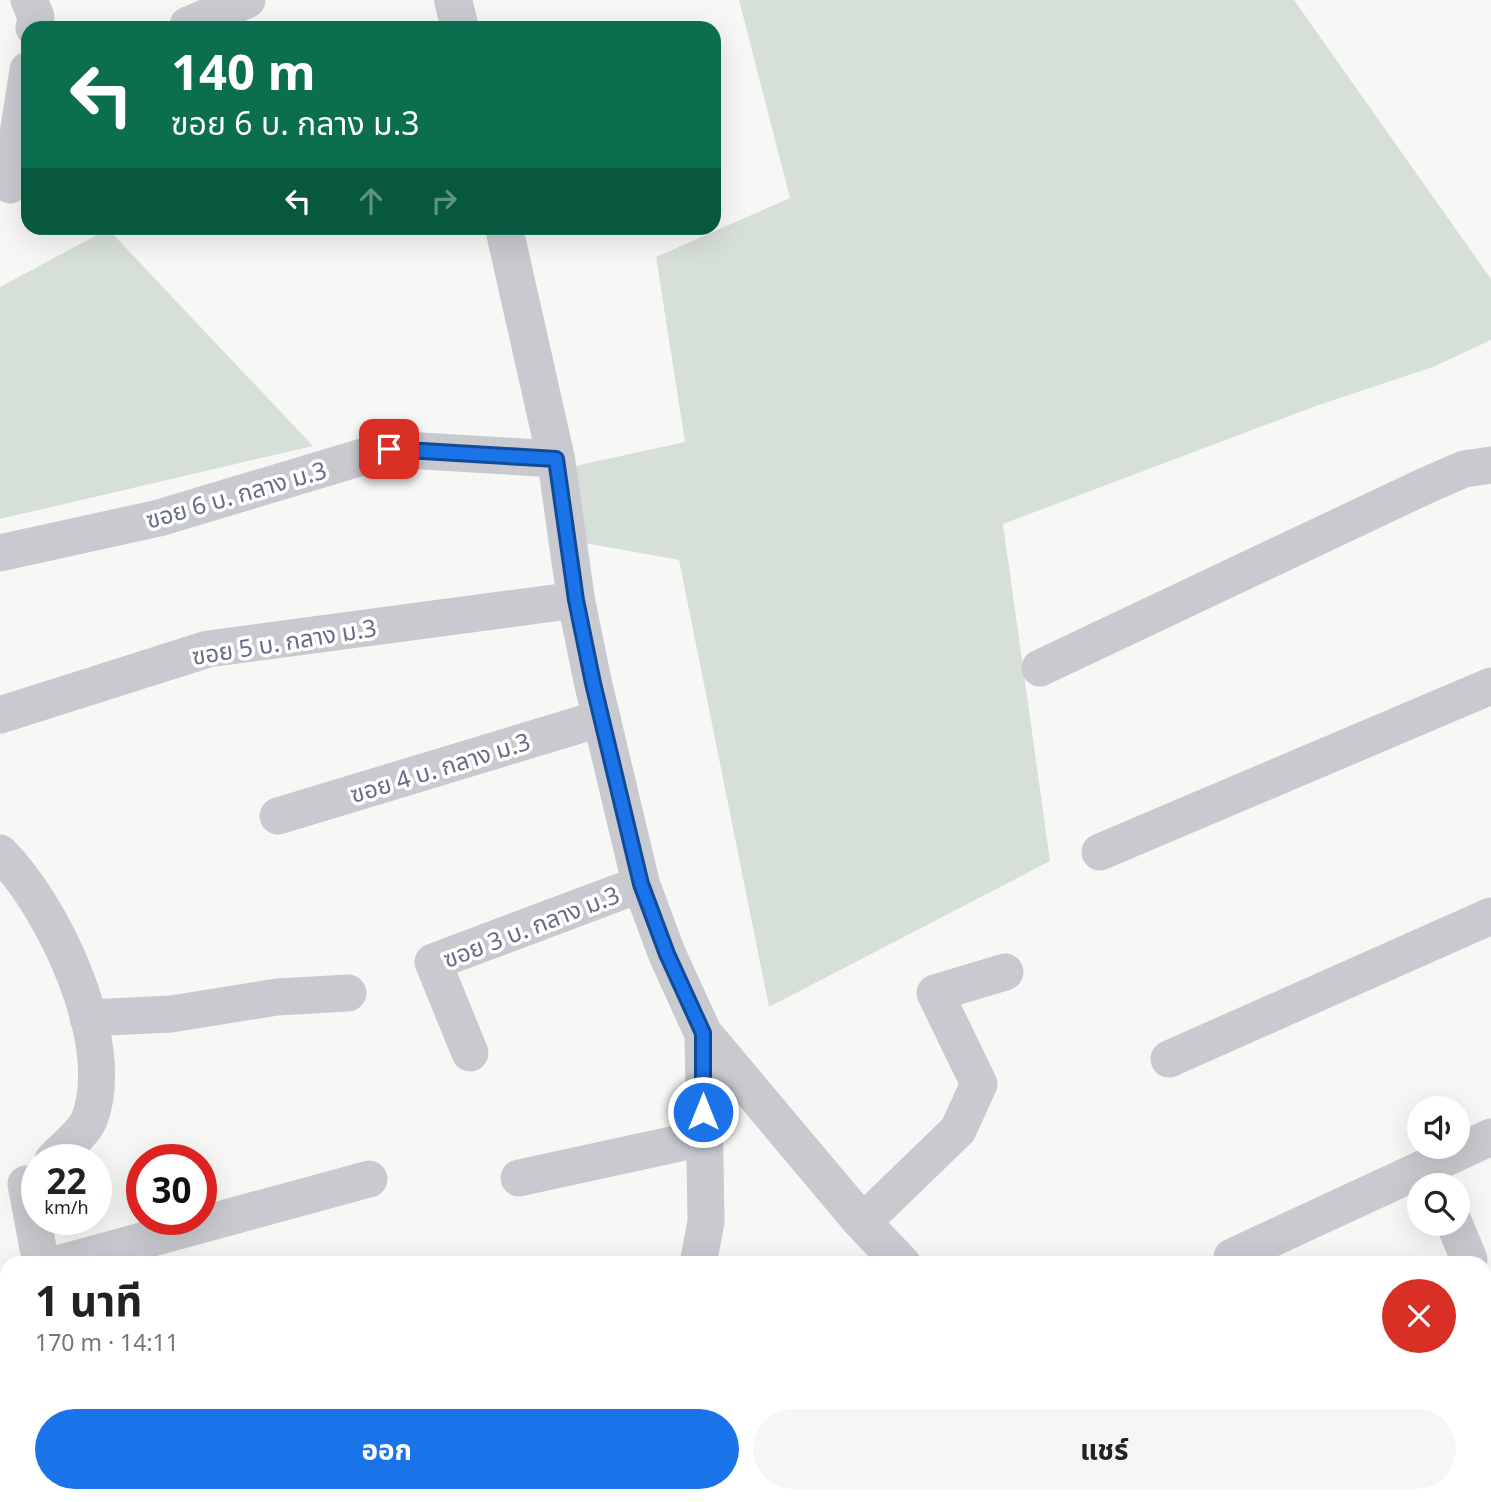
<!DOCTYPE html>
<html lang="th">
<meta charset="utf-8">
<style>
:root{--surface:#fff;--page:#f6f6f6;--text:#222;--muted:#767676;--accent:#1a73e8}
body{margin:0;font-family:"Noto Sans","Noto Sans Thai",sans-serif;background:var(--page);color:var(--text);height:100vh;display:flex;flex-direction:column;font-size:26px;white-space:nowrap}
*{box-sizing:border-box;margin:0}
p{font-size:23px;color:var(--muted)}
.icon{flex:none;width:38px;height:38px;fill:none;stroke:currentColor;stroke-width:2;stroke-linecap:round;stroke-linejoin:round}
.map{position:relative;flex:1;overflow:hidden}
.side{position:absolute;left:0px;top:1256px;width:1491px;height:247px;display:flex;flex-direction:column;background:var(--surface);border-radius:21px 21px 0 0;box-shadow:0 7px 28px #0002}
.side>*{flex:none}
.hud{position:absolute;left:21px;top:21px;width:700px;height:214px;border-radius:21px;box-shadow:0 7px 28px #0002;background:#0b6e4f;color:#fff;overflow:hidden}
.tools{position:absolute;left:1407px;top:1096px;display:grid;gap:14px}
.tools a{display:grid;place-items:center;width:63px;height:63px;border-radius:50%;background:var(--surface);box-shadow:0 7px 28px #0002;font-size:35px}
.speed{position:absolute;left:21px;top:1144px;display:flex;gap:14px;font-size:35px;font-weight:700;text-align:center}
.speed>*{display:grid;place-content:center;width:91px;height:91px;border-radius:50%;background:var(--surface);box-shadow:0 7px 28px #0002;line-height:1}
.speed small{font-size:18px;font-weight:400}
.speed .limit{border:10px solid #d22;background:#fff;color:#111}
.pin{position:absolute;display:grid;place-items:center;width:60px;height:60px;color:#fff;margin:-30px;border-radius:14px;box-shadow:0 4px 10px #0006}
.me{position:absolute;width:77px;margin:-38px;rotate:0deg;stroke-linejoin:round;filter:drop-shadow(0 0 5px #0008)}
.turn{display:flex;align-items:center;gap:24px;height:147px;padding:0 35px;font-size:32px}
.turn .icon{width:91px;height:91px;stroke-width:2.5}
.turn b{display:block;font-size:49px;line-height:60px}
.lanes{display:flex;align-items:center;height:66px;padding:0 35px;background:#0003;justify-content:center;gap:35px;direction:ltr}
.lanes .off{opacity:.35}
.round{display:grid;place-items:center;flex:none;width:74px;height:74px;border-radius:37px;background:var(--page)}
.summary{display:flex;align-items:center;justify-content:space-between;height:119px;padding:0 35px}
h1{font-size:42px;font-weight:700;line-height:52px}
.primary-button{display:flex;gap:14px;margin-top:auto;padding:14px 35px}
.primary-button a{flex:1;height:80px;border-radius:42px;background:var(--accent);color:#fff;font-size:28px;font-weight:700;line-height:80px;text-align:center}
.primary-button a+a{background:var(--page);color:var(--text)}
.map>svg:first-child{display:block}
</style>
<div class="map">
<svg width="1491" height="1502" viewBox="0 0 1491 1502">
<rect width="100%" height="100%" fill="#f7f8f6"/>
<path fill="#d7e0d8" d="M739 0H1294L1491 279V340L1433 367 1316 406 1003 524 1050 861 769 1007 679 560 579 542 570 467 685 442 656 257 790 198Z
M108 229 313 446 0 519V287Z"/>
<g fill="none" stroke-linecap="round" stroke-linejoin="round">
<path stroke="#c9cacf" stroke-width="37" d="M29 0 36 17 34 28
M188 25 247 0
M10 185 28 70
M0 553 159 518 389 449 556 459
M1040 668 1425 486 1464 469 1491 465
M0 715 208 649 576 600
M278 816 602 718
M1100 852 1491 686
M0 853C54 907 119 1044 89 1120 84 1132 63 1150 53 1160
M88 1018 171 1014 277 997 348 993
M470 1053 433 962 641 884
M1169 1059 1491 916
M519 1178 703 1138
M26 1184 41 1264
M861 1221H864L958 1130 979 1084 935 993 1005 972
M1454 1223 1469 1259 1468 1264
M1232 1257 1491 1137
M57 1264 369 1179
M698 1264 706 1222 703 1033
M0 1450 7 1452
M155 1496 163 1502
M20 1502 25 1496
M559 1502 565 1496
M1286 1502 1291 1496"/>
<path stroke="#c9cacf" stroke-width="38" d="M453 0 460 28
M504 228 556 459 576 600 593 683 641 884 667 954 703 1033 861 1221 902 1264
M1124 1496 1130 1502"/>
</g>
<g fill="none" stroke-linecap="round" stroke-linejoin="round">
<defs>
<path id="route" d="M389 449 556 459 576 600 593 683 641 884 667 954 703 1033V1112"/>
</defs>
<use href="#route" stroke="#114b97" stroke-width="18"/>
<use href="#route" stroke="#1a73e8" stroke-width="12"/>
</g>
<g text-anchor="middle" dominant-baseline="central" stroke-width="7" stroke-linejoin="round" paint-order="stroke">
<g font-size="24" fill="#676c87" stroke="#fff">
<text transform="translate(236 494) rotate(-16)">ฃอย 6 บ. กลาง ม.3</text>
<text transform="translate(284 641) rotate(-9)">ฃอย 5 บ. กลาง ม.3</text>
<text transform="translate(440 767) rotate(-17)">ฃอย 4 บ. กลาง ม.3</text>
<text transform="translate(531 926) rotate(-21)">ฃอย 3 บ. กลาง ม.3</text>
</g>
</g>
</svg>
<div class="tools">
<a><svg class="icon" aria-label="sound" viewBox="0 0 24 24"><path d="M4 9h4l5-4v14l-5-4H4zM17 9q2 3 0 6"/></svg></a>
<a><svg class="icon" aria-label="search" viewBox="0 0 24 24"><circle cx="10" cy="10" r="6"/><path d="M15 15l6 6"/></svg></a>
</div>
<div class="speed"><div>22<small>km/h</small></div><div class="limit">30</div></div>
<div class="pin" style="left:389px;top:449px;background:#d93025"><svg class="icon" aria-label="arrive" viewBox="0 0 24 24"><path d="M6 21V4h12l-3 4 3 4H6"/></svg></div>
<svg class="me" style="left:703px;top:1112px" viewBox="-20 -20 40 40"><circle r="17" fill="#1a73e8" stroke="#fff" stroke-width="3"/><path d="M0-11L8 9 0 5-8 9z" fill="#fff"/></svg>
<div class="hud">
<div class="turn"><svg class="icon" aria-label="left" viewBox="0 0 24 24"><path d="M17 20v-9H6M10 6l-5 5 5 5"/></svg><div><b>140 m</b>ฃอย 6 บ. กลาง ม.3</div></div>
<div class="lanes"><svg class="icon" aria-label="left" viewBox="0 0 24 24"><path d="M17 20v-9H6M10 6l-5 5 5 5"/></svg><svg class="icon off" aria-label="ahead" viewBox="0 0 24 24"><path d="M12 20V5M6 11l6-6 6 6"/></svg><svg class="icon off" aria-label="right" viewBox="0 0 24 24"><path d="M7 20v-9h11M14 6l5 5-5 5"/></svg></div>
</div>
<section class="side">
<div class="summary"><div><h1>1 นาที</h1><p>170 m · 14:11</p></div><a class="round" style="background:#d93025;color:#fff"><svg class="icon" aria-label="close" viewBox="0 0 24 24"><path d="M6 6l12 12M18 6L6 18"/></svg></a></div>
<div class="primary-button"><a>ออก</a><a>แชร์</a></div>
</section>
</div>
